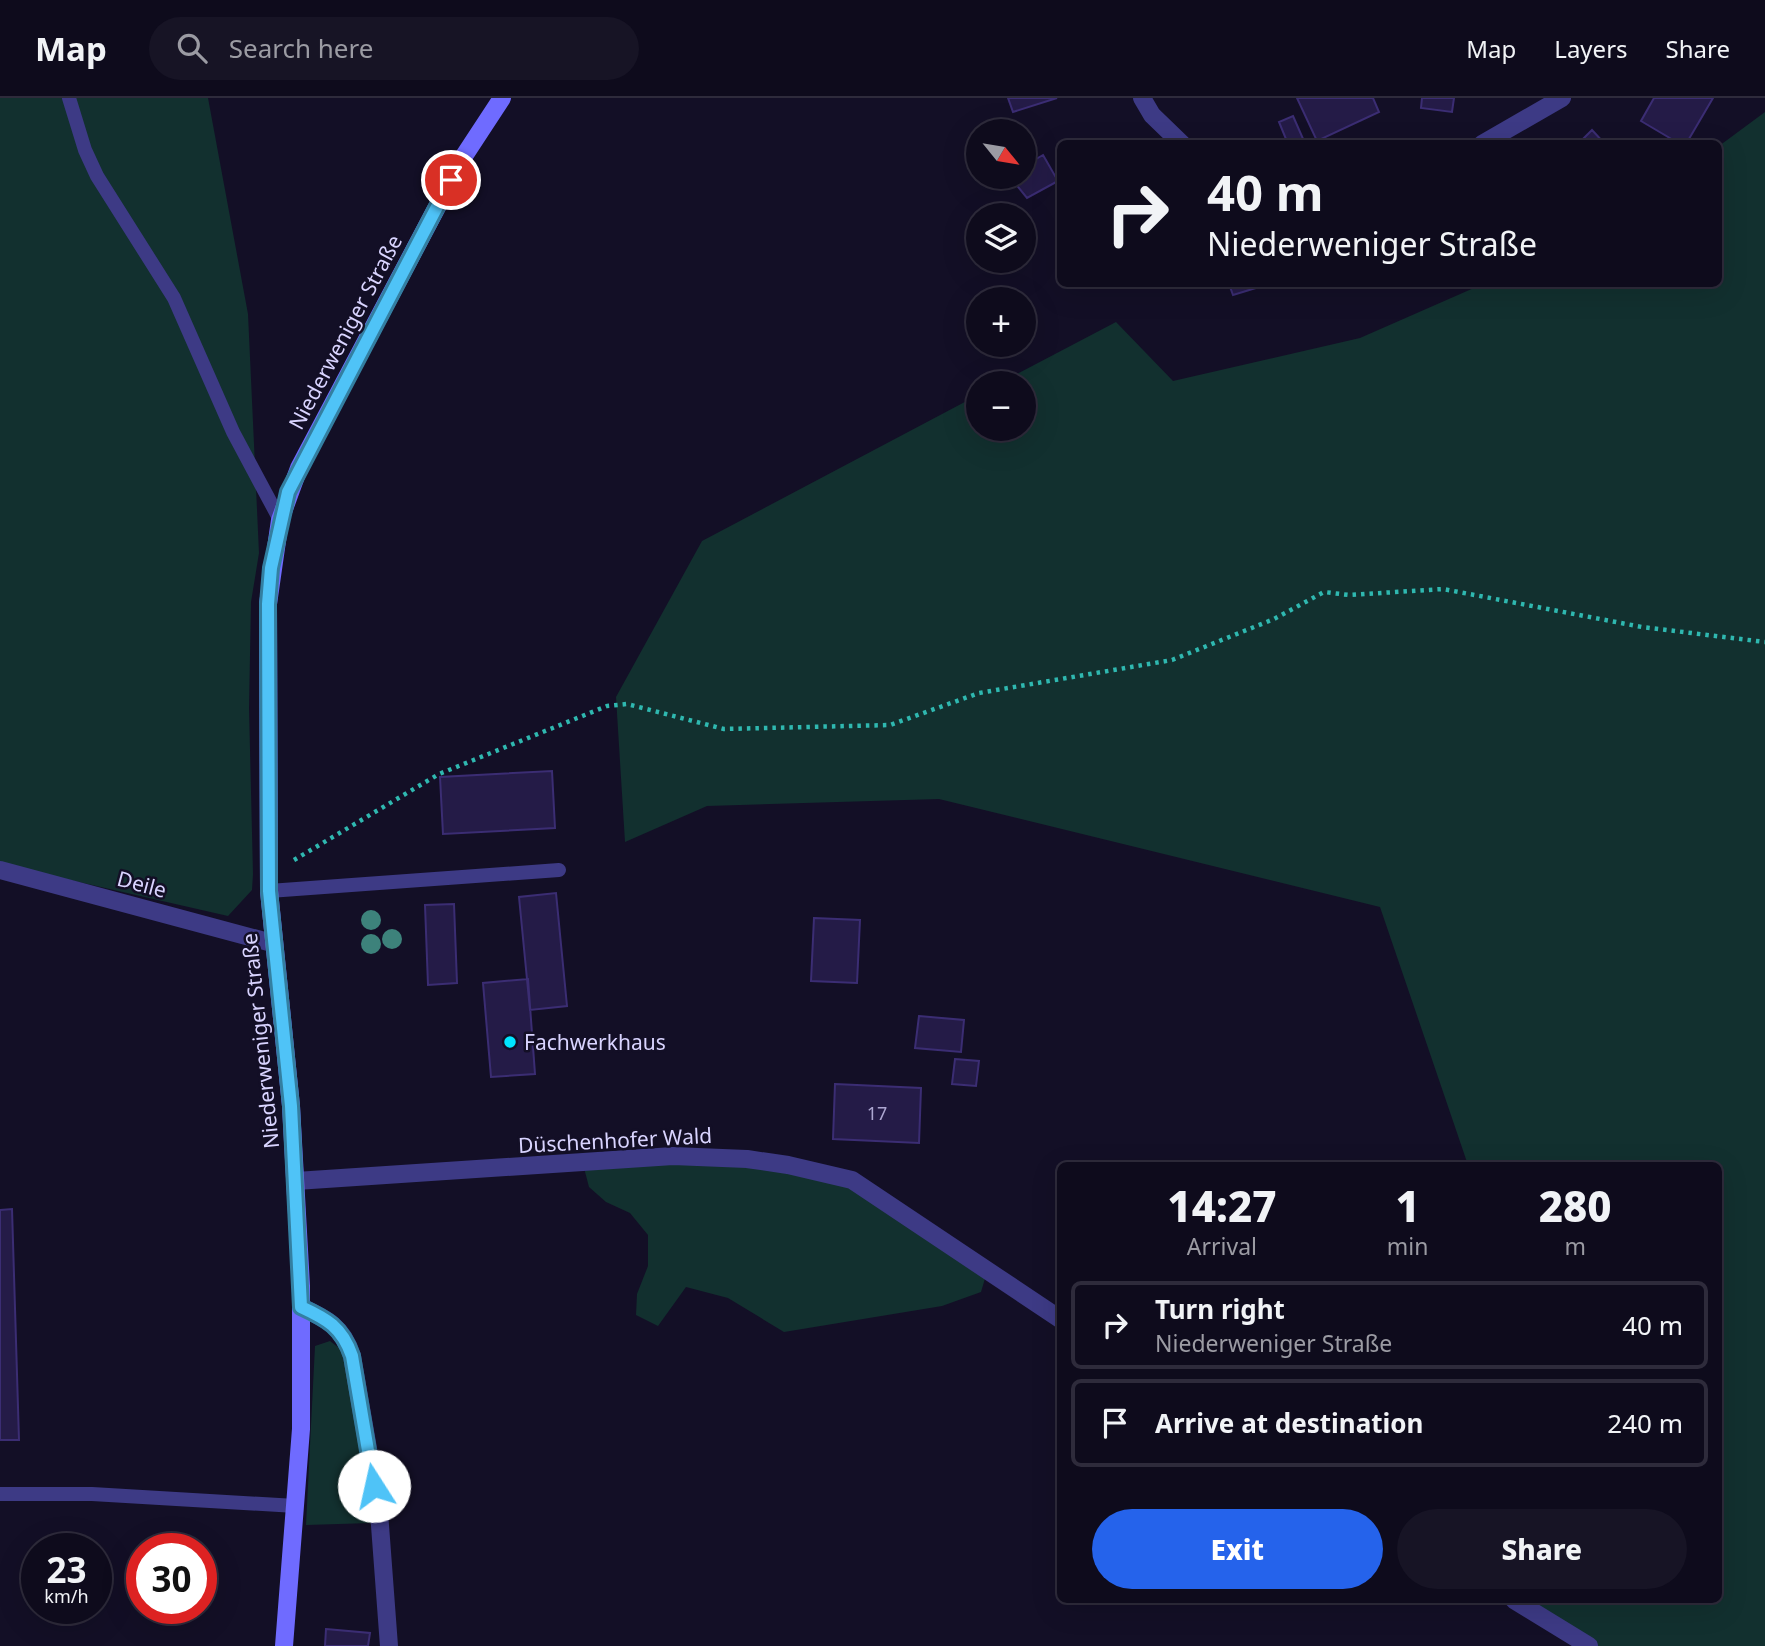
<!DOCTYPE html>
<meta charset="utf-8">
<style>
:root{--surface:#0e0b1c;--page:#171425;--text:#f1f3f6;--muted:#9b9ba3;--line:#2e2b3b;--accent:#2563eb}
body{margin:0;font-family:"Noto Sans",sans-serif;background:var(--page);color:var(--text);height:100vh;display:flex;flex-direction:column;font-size:26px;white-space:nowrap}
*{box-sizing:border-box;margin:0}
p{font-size:23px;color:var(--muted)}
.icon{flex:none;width:38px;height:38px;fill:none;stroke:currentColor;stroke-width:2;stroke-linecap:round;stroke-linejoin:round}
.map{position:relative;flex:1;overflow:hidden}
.drawer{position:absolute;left:1057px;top:1064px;width:665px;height:441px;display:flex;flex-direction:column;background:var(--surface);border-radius:10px;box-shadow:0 7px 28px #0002,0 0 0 2px var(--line)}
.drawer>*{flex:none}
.top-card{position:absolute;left:1057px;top:42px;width:665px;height:147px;border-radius:10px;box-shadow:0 7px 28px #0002,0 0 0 2px var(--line);background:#0e0b1c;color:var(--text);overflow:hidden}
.needle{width:46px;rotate:120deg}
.buttons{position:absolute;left:966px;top:21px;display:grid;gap:14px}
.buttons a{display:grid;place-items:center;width:70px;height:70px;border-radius:50%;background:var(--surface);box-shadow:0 7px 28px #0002,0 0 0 2px var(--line);font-size:35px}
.speed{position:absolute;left:21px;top:1435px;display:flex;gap:14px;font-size:35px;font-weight:700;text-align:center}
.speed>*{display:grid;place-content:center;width:91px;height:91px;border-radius:50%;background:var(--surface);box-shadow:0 7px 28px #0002,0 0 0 2px var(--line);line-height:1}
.speed small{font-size:18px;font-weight:400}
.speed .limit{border:10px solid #d22;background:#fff;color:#111}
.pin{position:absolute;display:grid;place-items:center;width:60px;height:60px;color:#fff;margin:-30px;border:4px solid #fff;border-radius:50%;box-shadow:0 2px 7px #0007}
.me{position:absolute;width:77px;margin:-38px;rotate:350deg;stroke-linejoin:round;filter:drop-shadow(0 0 5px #0008)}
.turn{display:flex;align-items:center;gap:24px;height:147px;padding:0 35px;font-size:32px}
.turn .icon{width:91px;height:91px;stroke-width:2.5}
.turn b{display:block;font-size:49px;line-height:60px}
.eta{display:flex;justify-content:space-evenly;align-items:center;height:119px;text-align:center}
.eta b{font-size:42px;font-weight:800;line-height:49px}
.cta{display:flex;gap:14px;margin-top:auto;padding:14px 35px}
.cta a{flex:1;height:80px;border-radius:42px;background:var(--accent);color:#fff;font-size:28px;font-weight:800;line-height:80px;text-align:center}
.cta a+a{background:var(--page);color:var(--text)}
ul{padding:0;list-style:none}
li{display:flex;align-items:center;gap:21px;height:88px;margin:0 14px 10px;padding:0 21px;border:4px solid var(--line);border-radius:10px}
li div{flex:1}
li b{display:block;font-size:26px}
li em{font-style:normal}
header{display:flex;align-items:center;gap:42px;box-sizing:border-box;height:98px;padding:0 35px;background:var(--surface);border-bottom:2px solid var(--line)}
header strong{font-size:33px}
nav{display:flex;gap:38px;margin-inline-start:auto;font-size:24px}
.search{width:490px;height:63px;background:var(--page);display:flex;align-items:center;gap:18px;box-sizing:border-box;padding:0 24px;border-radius:38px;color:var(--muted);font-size:26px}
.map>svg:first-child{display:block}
</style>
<header>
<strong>Map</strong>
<div class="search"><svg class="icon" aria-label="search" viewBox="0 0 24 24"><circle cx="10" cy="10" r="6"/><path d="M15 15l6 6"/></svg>Search here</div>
<nav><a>Map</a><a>Layers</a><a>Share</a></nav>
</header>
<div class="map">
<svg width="1765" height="1548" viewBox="0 0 1765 1548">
<rect width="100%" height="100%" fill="#130f26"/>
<path fill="#12302f" d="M0 0H208L248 216 259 455 251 504 249 610 253 776 252 792 228 818 0 766Z
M1765 14V1548H1574L1511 1502H1718V1068L1468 1067 1380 809 939 701 707 708 625 744 616 599 702 443 978 297V331H1024V285H1000L1116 224 1173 283 1360 240 1483 186H1718L1719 48Z
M672 1060 829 1077 986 1177 981 1194 942 1208 784 1234 728 1200 686 1189 658 1228 636 1217 637 1196 648 1168V1137L630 1115 606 1104 589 1089 583 1066Z
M330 1243 343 1253 371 1425 306 1427 315 1248Z"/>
<path fill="#241b47" stroke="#3b2d73" stroke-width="2" d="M1008 0H1057L1013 14Z
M1297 0H1373L1379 14 1317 43Z
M1422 0H1454L1452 14 1421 10Z
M1654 0H1713L1686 46H1680L1641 23Z
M1293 18 1304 43 1298 46H1288L1279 24Z
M1592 32 1605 46H1583L1581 43Z
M1043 57 1058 83 1027 100 1010 79H1024V68Z
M1229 186H1269L1233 197Z
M552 673 555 730 443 736 440 679Z
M556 795 567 908 530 912 519 799Z
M454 806 457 885 428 887 425 807Z
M814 820 860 822 857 885 811 883Z
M528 881 535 976 491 979 483 885Z
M919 918 964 922 961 954 915 950Z
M955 961 979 963 976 988 952 986Z
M835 986 921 990 919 1045 833 1041Z
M12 1111 19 1342H0V1112Z
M326 1531 370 1535 368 1548H325Z"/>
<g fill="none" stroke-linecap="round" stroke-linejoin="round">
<path stroke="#2fb8b0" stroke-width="4.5" stroke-dasharray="3.5 5" stroke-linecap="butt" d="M294 762 439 676 607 608 627 606 724 631 890 627 979 595 1172 562 1274 521 1324 494 1349 497 1443 491 1642 529 1765 544"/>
<path stroke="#3d3a85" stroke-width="14" d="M69 0 85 52 97 78 174 200 233 334 280 422
M269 793 559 772
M0 1396H92L296 1408"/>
<path stroke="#3d3a85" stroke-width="18" d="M1142 0 1152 17 1182 46
M1482 46 1562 0
M0 772 272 845
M296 1083 673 1058 747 1061 788 1067 852 1082 1060 1221
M301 1209C327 1221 343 1229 352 1258L379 1414 389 1548
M1514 1502 1589 1548"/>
<path stroke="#6f6bff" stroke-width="18" d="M284 1548 301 1331V1188L291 1008 269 793 268 506 280 422 299 370 464 58 502 0"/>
</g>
<g fill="#3d827b">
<circle cx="371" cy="822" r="10"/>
<circle cx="392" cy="841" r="10"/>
<circle cx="371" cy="846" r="10"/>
</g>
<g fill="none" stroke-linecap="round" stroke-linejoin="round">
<defs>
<path id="route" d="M374 1388 352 1258C342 1229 327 1221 301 1209L291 1008 269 793 268 506 271 470 288 394 451 82"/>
</defs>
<use href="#route" stroke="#337fa1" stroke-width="18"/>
<use href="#route" stroke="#4fc3f7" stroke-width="12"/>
</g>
<circle fill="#00e5ff" stroke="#130f26" stroke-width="2.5" cx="510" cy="944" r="7"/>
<g text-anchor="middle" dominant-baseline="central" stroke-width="5" stroke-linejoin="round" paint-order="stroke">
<g font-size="18" fill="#aca6d1">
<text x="877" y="1015">17</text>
</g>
<g font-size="21" fill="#d9d4ff" stroke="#130f26">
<text transform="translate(345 234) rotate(-62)">Niederweniger Straße</text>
<text transform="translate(142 786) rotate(15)">Deile</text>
<text transform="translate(260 943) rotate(-96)">Niederweniger Straße</text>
<text transform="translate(615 1042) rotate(-3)">Düschenhofer Wald</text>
</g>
<g font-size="21" fill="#d9d4ff" stroke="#130f26" text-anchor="start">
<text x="524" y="944">Fachwerkhaus</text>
</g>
</g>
</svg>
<div class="buttons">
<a><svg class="needle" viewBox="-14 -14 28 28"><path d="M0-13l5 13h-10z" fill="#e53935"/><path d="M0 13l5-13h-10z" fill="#9b9ba3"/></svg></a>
<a><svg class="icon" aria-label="layers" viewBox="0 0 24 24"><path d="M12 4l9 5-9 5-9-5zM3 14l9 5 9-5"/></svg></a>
<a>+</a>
<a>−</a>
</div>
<div class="speed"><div>23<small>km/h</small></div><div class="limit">30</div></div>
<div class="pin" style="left:451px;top:82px;background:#d93025"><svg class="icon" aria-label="arrive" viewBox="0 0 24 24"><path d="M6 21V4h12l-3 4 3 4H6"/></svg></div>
<svg class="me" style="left:374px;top:1388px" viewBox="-20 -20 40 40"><circle r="19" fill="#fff"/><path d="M0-13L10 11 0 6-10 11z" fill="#4fc3f7"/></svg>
<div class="top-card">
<div class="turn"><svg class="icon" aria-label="right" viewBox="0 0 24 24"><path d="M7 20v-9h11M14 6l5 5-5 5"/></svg><div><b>40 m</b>Niederweniger Straße</div></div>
</div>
<section class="drawer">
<div class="eta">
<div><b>14:27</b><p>Arrival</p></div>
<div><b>1</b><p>min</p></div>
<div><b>280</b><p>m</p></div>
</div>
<ul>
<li><svg class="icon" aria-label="right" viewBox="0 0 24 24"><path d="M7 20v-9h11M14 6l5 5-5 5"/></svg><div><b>Turn right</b><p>Niederweniger Straße</p></div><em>40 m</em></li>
<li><svg class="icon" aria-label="arrive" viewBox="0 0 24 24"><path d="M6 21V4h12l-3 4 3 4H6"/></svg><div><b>Arrive at destination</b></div><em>240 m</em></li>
</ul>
<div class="cta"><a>Exit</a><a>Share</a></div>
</section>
</div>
